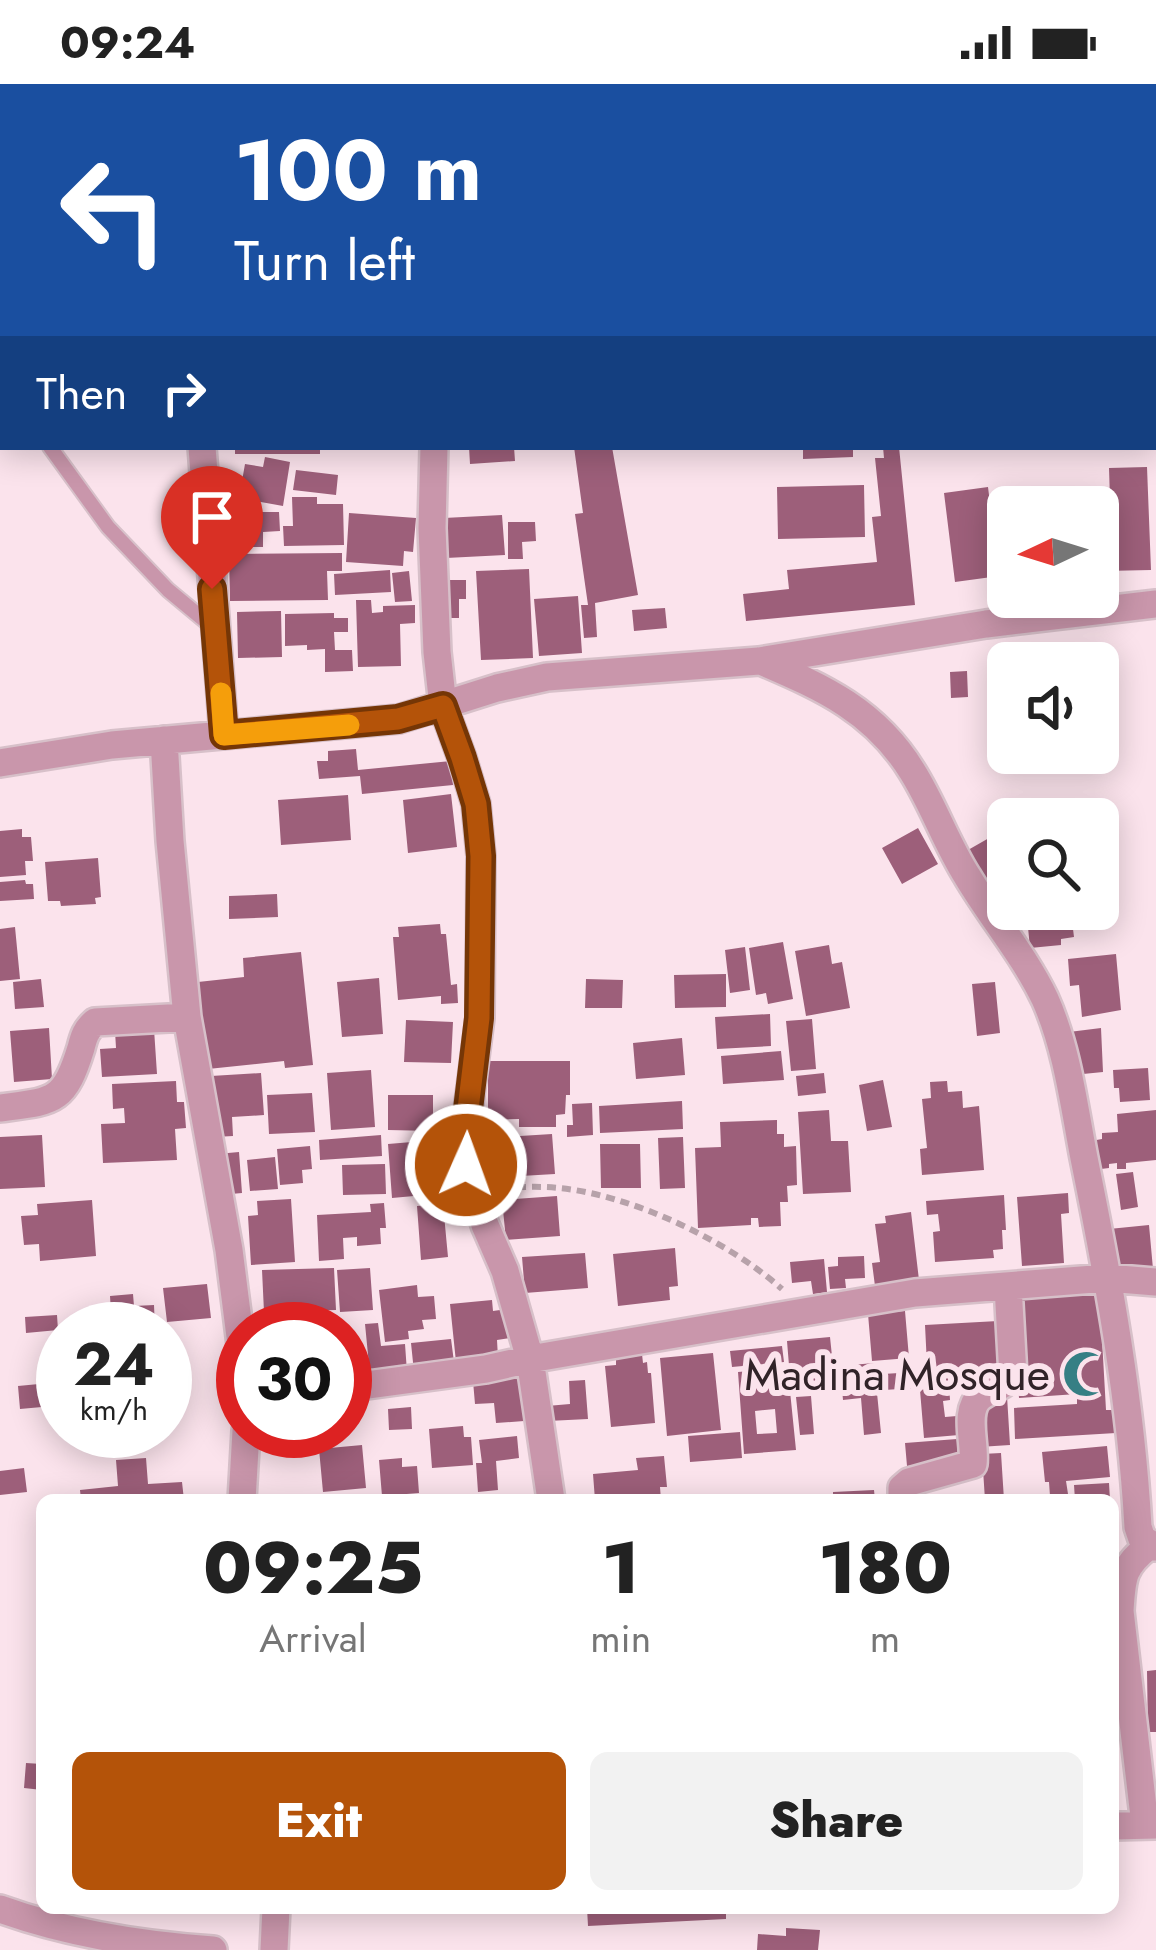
<!DOCTYPE html>
<style>
:root{--surface:#fff;--page:#f2f2f2;--text:#222;--muted:#767676;--accent:#b45309}
body{margin:0;font-family:Jost,sans-serif;background:var(--page);color:var(--text);height:100vh;display:flex;flex-direction:column;font-size:45px;white-space:nowrap}
*{box-sizing:border-box;margin:0}
p{font-size:39px;color:var(--muted)}
.icon{flex:none;width:66px;height:66px;fill:none;stroke:currentColor;stroke-width:2;stroke-linecap:round;stroke-linejoin:round}
.map{position:relative;flex:1;overflow:hidden}
.sheet{position:absolute;left:36px;top:1410px;width:1083px;height:420px;display:flex;flex-direction:column;background:var(--surface);border-radius:18px;box-shadow:0 6px 30px #0003}
.sheet>*{flex:none}
.top-card{position:absolute;left:0px;top:0px;width:1158px;height:366px;box-shadow:0 6px 30px #0003;background:#1a4fa0;color:#fff;overflow:hidden}
.needle{width:78px;rotate:266deg}
.fabs{position:absolute;left:987px;top:402px;display:grid;gap:24px}
.fabs a{display:grid;place-items:center;width:132px;height:132px;border-radius:18px;background:var(--surface);box-shadow:0 6px 30px #0003;font-size:60px}
.speed{position:absolute;left:36px;top:1218px;display:flex;gap:24px;font-size:60px;font-weight:700;text-align:center}
.speed>*{display:grid;place-content:center;width:156px;height:156px;border-radius:50%;background:var(--surface);box-shadow:0 6px 30px #0003;line-height:1}
.speed small{font-size:30px;font-weight:400}
.speed .limit{border:18px solid #d22;background:#fff;color:#111}
.pin{position:absolute;display:grid;place-items:center;width:102px;height:102px;color:#fff;margin:-123px -51px;border-radius:50% 50% 50% 0;rotate:-45deg;box-shadow:0 0 12px #0007}
.pin .icon{rotate:45deg}
.me{position:absolute;width:132px;margin:-66px;rotate:2deg;stroke-linejoin:round;filter:drop-shadow(0 0 9px #0008)}
.turn{display:flex;align-items:center;gap:42px;height:252px;padding:0 36px;font-size:54px}
.turn .icon{width:156px;height:156px;stroke-width:2.5}
.turn b{display:block;font-size:84px;line-height:102px}
.then{display:flex;align-items:center;height:114px;padding:0 36px;background:#0003;gap:24px;font-size:45px}
.eta{display:flex;justify-content:space-evenly;align-items:center;height:204px;text-align:center}
.eta b{font-size:72px;font-weight:800;line-height:84px}
.button{display:flex;gap:24px;margin-top:auto;padding:24px 36px}
.button a{flex:1;height:138px;border-radius:18px;background:var(--accent);color:#fff;font-size:48px;font-weight:800;line-height:138px;text-align:center}
.button a+a{background:var(--page);color:var(--text)}
.status{display:flex;justify-content:space-between;align-items:center;height:84px;padding:0 60px;background:var(--surface);direction:ltr}
.status svg{height:33px;fill:currentColor}
.map>svg:first-child{display:block}
</style>
<div class="status"><b>09:24</b><svg viewBox="0 0 49 12"><path d="M0 12V9h3v3zM5 12V6h3v6zM10 12V3h3v9zM15 12V0h3v12zM26 1h20v11H26zM47 4h2v5h-2z"/></svg></div>
<div class="map">
<svg width="1156" height="1866" viewBox="0 0 1156 1866">
<rect width="100%" height="100%" fill="#fbe3ec"/>
<path fill="#9d5f7a" fill-rule="evenodd" d="M235 363H320V370H235Z
M469 363H514L515 377 470 380Z
M574 363H612L638 511 595 519 597 553 584 554 581 521H588L575 430 583 429Z
M803 363H853V373L803 375Z
M883 363H899L915 521 746 537 743 510 789 505 787 486 877 478 872 433 881 432 875 374H884Z
M265 373 290 378 283 422 239 414 245 380 263 383Z
M1147 383 1151 486 1104 487 1102 448H1111L1109 384Z
M296 386 338 391 336 411 293 406Z
M864 401 865 453 778 455 777 403Z
M988 403 999 492 955 498 944 409Z
M292 413H317V420H343L344 461 284 462 283 442H293Z
M230 428H279L280 447 263 448V463H230Z
M349 429 416 434 413 468 404 467 403 482 346 478Z
M502 431 505 471 446 474 444 434Z
M508 438H535L536 457 522 458 523 475H508Z
M342 469V487H327L328 516 230 517 229 470Z
M529 485 533 574 481 576 476 487Z
M390 486 391 508 335 511 334 490Z
M409 487 412 517 395 518 392 489Z
M439 496H466V515H459V534H439Z
M578 512 582 569 539 572 534 515Z
M356 516H371L372 529 383 528V522L415 521V539L400 540 401 582 358 583Z
M665 524 667 544 634 547 632 526Z
M281 527 282 573 238 574 237 528Z
M334 529V534H348V548H334L335 566H352L353 587 325 588V565L307 566V561L285 562V530Z
M967 587 968 613 951 614 950 588Z
M356 665 358 686 451 677 453 701 362 710 360 692 319 695 317 677H328V667Z
M1006 669H1047V679L1007 681Z
M451 710 457 763 408 769 403 716Z
M348 711 351 756 281 761 278 716Z
M918 744 938 780 902 800 882 764Z
M22 745V753H31L33 777H25L26 791 0 793V747Z
M989 754 1008 787V805L988 816 961 770Z
M98 774 101 813 95 814 96 820 61 822 60 817H48L45 778Z
M25 796 26 800H33L34 815 0 817V798Z
M277 810 278 833 229 835V812Z
M1071 829 1074 853 1061 855V861L1030 864 1027 833Z
M440 840 441 850H446L451 901 457 900 458 919 441 920V912L398 916 393 853H399L398 843Z
M15 843 20 895 0 897V845Z
M783 858 793 915 768 920 766 909 756 911 749 864Z
M829 861 832 880 842 878 850 924 806 932 795 867Z
M745 863 750 906 730 909 725 866Z
M301 868 313 981 285 984 284 977 208 985 198 898 244 893 243 874Z
M1116 870 1121 926 1082 933 1079 901 1070 902 1068 875Z
M726 890V923L675 924 674 891Z
M379 894 383 950 342 953 337 898Z
M41 895 44 923 15 925 13 898Z
M586 895 623 896 622 924H585Z
M995 898 1000 949 977 952 972 900Z
M770 930 771 962 717 965 715 933Z
M812 935 816 985 791 987 786 937Z
M406 936 453 938 451 979 404 978Z
M49 944 52 995 14 998 10 947Z
M1101 944 1103 988 1073 991 1069 948Z
M154 945 157 990 102 993 100 965 116 964 115 947Z
M682 954 685 991 636 995 633 959Z
M781 967 784 996 723 1000 721 972Z
M488 977H570V1011H566L565 1030 556 1031V1043H519V1035L488 1036Z
M1148 984 1150 1016 1120 1018 1119 1004H1114L1113 986Z
M371 986 375 1043 331 1046 327 989Z
M261 989 264 1031 232 1033 233 1052 215 1053 211 992Z
M824 989 826 1009 798 1012 796 992Z
M883 996 892 1043 867 1047 859 1001Z
M176 997 177 1018H184L186 1044 175 1045 177 1076 103 1079 101 1040 125 1039 124 1024 113 1025 112 1000Z
M947 997 948 1008 962 1007 963 1024 979 1022 984 1086 922 1091 920 1065 927 1064 922 1015 931 1014 930 998Z
M312 1009 315 1048 269 1050 267 1011Z
M388 1011H433V1047L388 1046Z
M682 1017 683 1045 600 1049 599 1022Z
M592 1019 593 1051 567 1053V1041H573L572 1020Z
M829 1026 831 1057H848L851 1108 803 1110 798 1028Z
M1156 1026V1076L1126 1079V1085H1117V1079L1109 1080V1084L1093 1086 1091 1057 1102 1055V1049L1118 1048 1117 1030Z
M777 1036V1050H784V1063L796 1062 797 1101 787 1102 788 1118H780L781 1142 759 1143 758 1134H751V1141L698 1144 695 1064 721 1063 720 1038Z
M552 1050 555 1090 488 1094 486 1064 503 1063 502 1053Z
M42 1051 45 1103 0 1105V1053Z
M381 1051 382 1072 320 1076 319 1056Z
M683 1053 685 1104 660 1105 658 1054Z
M436 1056 438 1083 443 1082 444 1103 413 1105 414 1112 392 1114 388 1060Z
M600 1060H640L641 1104H601Z
M310 1062 312 1085 302 1086 303 1099 280 1101 277 1065Z
M239 1068 242 1109 220 1111 217 1070Z
M275 1073 278 1105 250 1107 247 1076Z
M385 1080 386 1110 343 1111 342 1081Z
M1133 1088 1138 1123 1121 1126 1116 1090Z
M1068 1109 1069 1129 1061 1130 1064 1179 1022 1182 1017 1113Z
M1004 1111 1006 1146H1002L1003 1165 993 1166 994 1174 935 1178 933 1148 940 1147 938 1130 927 1131 926 1117Z
M557 1112 560 1152 506 1156 502 1116Z
M291 1115 295 1178 251 1181 248 1132 258 1131 257 1117Z
M92 1116 96 1172 40 1177 39 1160 24 1161 21 1132 38 1131 37 1120Z
M384 1119 386 1144H380L381 1160 357 1162V1153L343 1154 344 1175 319 1177 317 1131 371 1128 370 1120Z
M443 1120 448 1173 421 1176 417 1122Z
M911 1128 919 1196 875 1202 872 1179 880 1178 875 1140 886 1139 885 1132Z
M1149 1141 1153 1185 1114 1190 1109 1145Z
M675 1164 678 1202 669 1203 670 1216 618 1222 613 1170Z
M585 1169 588 1204 525 1209 522 1173Z
M864 1172 865 1194 845 1195 846 1204 830 1205 828 1183 838 1182V1173Z
M824 1175 827 1208 813 1210 811 1197 792 1199 790 1178Z
M334 1184 336 1226 264 1228 262 1186Z
M370 1184 373 1226 340 1228 337 1186Z
M207 1200 211 1234 167 1238 163 1204Z
M417 1201 418 1213 434 1212 436 1235 422 1236 424 1245 408 1247 409 1255 385 1258 379 1206Z
M1099 1202 1106 1326H1115L1116 1349 1015 1355 1014 1324 1077 1320V1310L1019 1314 1012 1207Z
M133 1210 134 1222 154 1221 155 1245H112L110 1212Z
M492 1216 493 1227 507 1225 510 1254 497 1256 498 1274 456 1278 450 1220Z
M905 1227 909 1274 872 1277 868 1230Z
M57 1231 58 1246 26 1249 25 1233Z
M998 1237 1001 1297 928 1301 925 1241Z
M378 1239 381 1262 405 1260 407 1288 370 1291 365 1240Z
M830 1253 835 1301 791 1306 787 1257Z
M451 1255 454 1278 414 1288 411 1259Z
M782 1262 784 1278 732 1283 730 1267Z
M713 1269 721 1346 667 1352 660 1274Z
M642 1270 643 1279 647 1278 648 1289H651L655 1339 611 1343 605 1282 616 1281V1272Z
M874 1279 881 1349 864 1351 861 1314 843 1316 840 1282Z
M784 1284 786 1307H790L796 1366 744 1370 738 1288ZM775 1325 777 1349 757 1350 755 1327Z
M915 1288 916 1304 884 1306 883 1290Z
M521 1293 524 1337 496 1339 494 1319 475 1320 473 1297Z
M585 1296 588 1335 548 1337 547 1322 570 1320 569 1297Z
M39 1300 42 1323 20 1325 18 1302Z
M949 1301 950 1316 943 1317 945 1333 957 1332 959 1351 924 1354 920 1306Z
M811 1312 814 1350 800 1351 796 1313Z
M1007 1312 1010 1361 979 1363 987 1313Z
M411 1323 412 1345 389 1346 388 1325Z
M463 1342 464 1353H471L473 1381 432 1384 429 1345Z
M740 1348 742 1374 690 1378 688 1352Z
M517 1352 519 1374 496 1377 498 1406 478 1408 476 1379H482L479 1356Z
M957 1355 958 1378 907 1382 905 1359Z
M362 1361 366 1404 323 1408 319 1365Z
M1107 1362 1110 1393 1066 1397 1068 1410 1050 1412 1049 1398H1045L1042 1368Z
M1001 1369 1004 1416H985L982 1370Z
M664 1372 667 1403H660L661 1416H595L593 1390 638 1386 636 1374Z
M146 1374 148 1400 182 1398 184 1416H81L80 1406 118 1402 116 1376Z
M402 1374V1383L417 1382 419 1409 382 1412 379 1376Z
M24 1384 27 1408 0 1411V1387Z
M1109 1399 1110 1416H1075L1074 1401Z
M874 1406 875 1416H833V1408Z
M1156 1586V1648H1148L1147 1587Z
M26 1679 42 1680V1706L24 1704Z
M587 1824H726V1835L588 1842Z
M786 1844 820 1846 818 1866H757L758 1850 786 1852Z"/>
<g fill="none" stroke-linecap="round" stroke-linejoin="round">
<defs>
<path id="service" d="M0 1 8 3
M0 297 3 301
M50 363 108 443 168 506 215 545"/>
<path id="minor" d="M298 0 332 3
M829 0 830 3
M1146 0V3
M195 3 242 0
M617 3 622 0
M0 74 3 72
M1155 182 1156 202
M1155 257H1156
M202 363 224 651
M434 363 432 444 437 568 443 622 462 674 476 720 481 772 480 934 466 1042V1081L485 1141 505 1187 530 1275 551 1416
M761 577C824 604 875 627 912 687 933 720 946 759 967 792 992 834 1024 871 1045 915 1067 964 1074 1022 1084 1074 1109 1197 1131 1318 1138 1443L1142 1455 1156 1463
M164 656 170 757 187 933 229 1166 243 1276
M0 679 112 661 399 635 497 604 547 593 759 577 986 540 1156 520
M0 1024C54 1017 64 1019 81 964 84 952 86 946 95 938L187 933
M345 1304 486 1285 530 1275 915 1209 1107 1194 1156 1198
M242 1416 246 1347
M902 1416V1404L909 1398 973 1380C976 1361 963 1327 980 1313 991 1305 1003 1303 1013 1292L1008 1202
M1145 1741 1120 1527C1122 1494 1122 1482 1150 1461
M1113 1742 1156 1741
M0 1825C69 1850 140 1861 213 1866
M274 1866 276 1824"/>
</defs>
<use href="#service" stroke="#d7c0c9" stroke-width="18"/>
<use href="#minor" stroke="#d7c0c9" stroke-width="32"/>
<path stroke="#b7a2aa" stroke-width="6" stroke-dasharray="9 6" stroke-linecap="butt" d="M58 0 59 3
M502 1104C521 1103 540 1102 559 1104 632 1111 728 1157 782 1205"/>
<use href="#service" stroke="#c996ab" stroke-width="14"/>
<use href="#minor" stroke="#c996ab" stroke-width="27"/>
</g>
<g fill="none" stroke-linecap="round" stroke-linejoin="round">
<defs>
<path id="route" d="M212 505 224 651 398 635 443 622 462 674 476 720 481 772 479 934 466 1042V1081"/>
</defs>
<use href="#route" stroke="#753606" stroke-width="30"/>
<use href="#route" stroke="#b45309" stroke-width="21"/>
<path stroke="#f59e0b" stroke-width="21" d="M221 609 224 651 349 641"/>
</g>
<defs>
<symbol id="mosque-bare" viewBox="-9 -9 18 18"><path d="M3.5-4.9A6 6 0 1 0 3.5 4.9A5 5 0 1 1 3.5-4.9Z" fill="#367f84" stroke="#fbe3ec" stroke-width="2.5" paint-order="stroke"/></symbol>
</defs>
<g fill-rule="evenodd">
<use href="#mosque-bare" x="1053" y="1257" width="66" height="66"/>
</g>
<g text-anchor="middle" dominant-baseline="central" stroke-width="12" stroke-linejoin="round" paint-order="stroke">
<g font-size="45" fill="#312328" stroke="#fbe3ec" text-anchor="end">
<text x="1050" y="1290">Madina Mosque</text>
</g>
</g>
</svg>
<div class="fabs">
<a><svg class="needle" viewBox="-14 -14 28 28"><path d="M0-13l5 13h-10z" fill="#e53935"/><path d="M0 13l5-13h-10z" fill="#767676"/></svg></a>
<a><svg class="icon" aria-label="sound" viewBox="0 0 24 24"><path d="M4 9h4l5-4v14l-5-4H4zM17 9q2 3 0 6"/></svg></a>
<a><svg class="icon" aria-label="search" viewBox="0 0 24 24"><circle cx="10" cy="10" r="6"/><path d="M15 15l6 6"/></svg></a>
</div>
<div class="speed"><div>24<small>km/h</small></div><div class="limit">30</div></div>
<div class="pin" style="left:212px;top:505px;background:#d93025"><svg class="icon" aria-label="arrive" viewBox="0 0 24 24"><path d="M6 21V4h12l-3 4 3 4H6"/></svg></div>
<svg class="me" style="left:466px;top:1081px" viewBox="-20 -20 40 40"><circle r="17" fill="#b45309" stroke="#fff" stroke-width="3"/><path d="M0-11L8 9 0 5-8 9z" fill="#fff"/></svg>
<div class="top-card">
<div class="turn"><svg class="icon" aria-label="left" viewBox="0 0 24 24"><path d="M17 20v-9H6M10 6l-5 5 5 5"/></svg><div><b>100 m</b>Turn left</div></div>
<div class="then">Then<svg class="icon" aria-label="right" viewBox="0 0 24 24"><path d="M7 20v-9h11M14 6l5 5-5 5"/></svg></div>
</div>
<section class="sheet">
<div class="eta">
<div><b>09:25</b><p>Arrival</p></div>
<div><b>1</b><p>min</p></div>
<div><b>180</b><p>m</p></div>
</div>
<div class="button"><a>Exit</a><a>Share</a></div>
</section>
</div>
